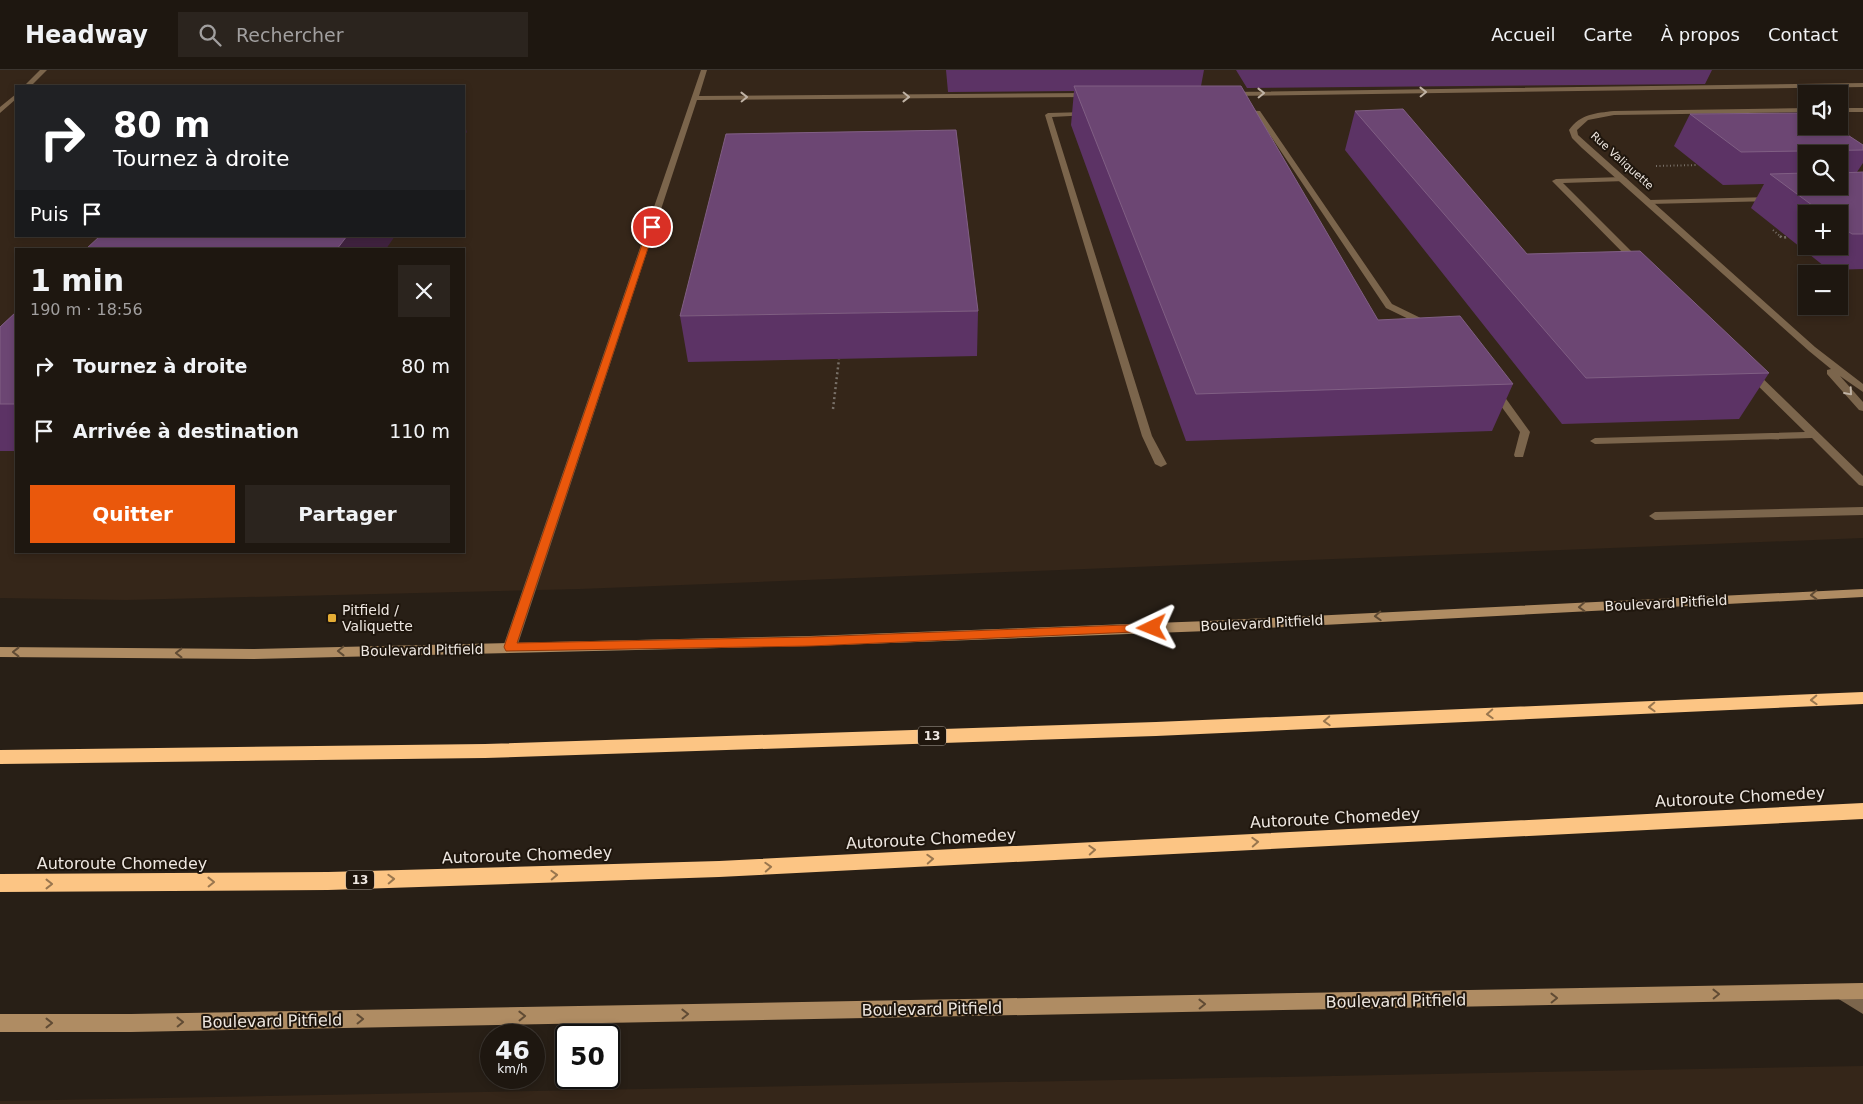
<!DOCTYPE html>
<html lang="fr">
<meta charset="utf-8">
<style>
:root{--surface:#1e1710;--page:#2b241e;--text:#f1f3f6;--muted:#a19f9f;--line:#3c3630;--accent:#ea580c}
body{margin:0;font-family:"DejaVu Sans",sans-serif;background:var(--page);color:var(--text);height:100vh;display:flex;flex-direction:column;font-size:19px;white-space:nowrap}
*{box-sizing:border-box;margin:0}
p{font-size:16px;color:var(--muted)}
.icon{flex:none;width:28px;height:28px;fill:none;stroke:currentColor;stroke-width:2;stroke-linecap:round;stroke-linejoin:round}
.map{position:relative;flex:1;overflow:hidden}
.sheet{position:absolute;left:15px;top:178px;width:450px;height:305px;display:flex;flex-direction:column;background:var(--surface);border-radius:0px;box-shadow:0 2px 8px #0003,0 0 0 1px var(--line)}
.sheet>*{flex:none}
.guide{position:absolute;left:15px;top:15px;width:450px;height:152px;border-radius:0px;box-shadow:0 2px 8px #0003,0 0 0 1px var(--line);background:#202124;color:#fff;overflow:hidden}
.tools{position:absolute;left:1798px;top:15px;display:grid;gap:10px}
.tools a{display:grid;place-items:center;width:50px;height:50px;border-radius:0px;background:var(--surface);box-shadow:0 2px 8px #0003,0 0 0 1px var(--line);font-size:25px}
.speed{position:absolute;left:480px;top:954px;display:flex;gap:10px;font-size:25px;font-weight:700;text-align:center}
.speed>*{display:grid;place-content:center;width:65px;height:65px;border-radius:50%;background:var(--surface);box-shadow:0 2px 8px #0003,0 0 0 1px var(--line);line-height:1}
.speed small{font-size:12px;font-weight:400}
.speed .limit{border:2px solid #111;border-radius:8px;background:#fff;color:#111}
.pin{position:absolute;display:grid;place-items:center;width:42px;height:42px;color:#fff;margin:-21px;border:2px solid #fff;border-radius:50%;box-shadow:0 1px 5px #0007}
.me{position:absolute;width:55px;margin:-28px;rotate:268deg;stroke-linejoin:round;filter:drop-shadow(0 0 4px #0008)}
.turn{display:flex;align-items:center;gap:18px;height:105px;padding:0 15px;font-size:22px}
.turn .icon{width:65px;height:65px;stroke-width:2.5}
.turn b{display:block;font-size:35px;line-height:42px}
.then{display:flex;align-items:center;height:48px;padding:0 15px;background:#0003;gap:10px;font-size:19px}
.round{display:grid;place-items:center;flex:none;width:52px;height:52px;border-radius:0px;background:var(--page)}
.head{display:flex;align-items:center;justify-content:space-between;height:85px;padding:0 15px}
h1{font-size:30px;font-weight:700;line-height:38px}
.primary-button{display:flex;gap:10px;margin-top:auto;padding:10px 15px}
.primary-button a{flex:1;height:58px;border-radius:0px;background:var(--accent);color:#fff;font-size:20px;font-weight:700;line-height:58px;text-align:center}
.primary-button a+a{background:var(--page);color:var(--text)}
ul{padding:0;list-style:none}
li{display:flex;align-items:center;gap:15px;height:65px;padding:0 15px}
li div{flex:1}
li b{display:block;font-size:19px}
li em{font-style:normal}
header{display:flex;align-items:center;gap:30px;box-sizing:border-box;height:70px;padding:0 25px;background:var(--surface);border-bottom:1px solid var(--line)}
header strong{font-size:24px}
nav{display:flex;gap:28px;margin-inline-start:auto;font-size:18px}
.search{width:350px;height:45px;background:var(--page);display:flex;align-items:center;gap:12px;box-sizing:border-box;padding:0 18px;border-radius:0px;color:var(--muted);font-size:19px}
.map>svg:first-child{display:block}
</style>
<header>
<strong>Headway</strong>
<div class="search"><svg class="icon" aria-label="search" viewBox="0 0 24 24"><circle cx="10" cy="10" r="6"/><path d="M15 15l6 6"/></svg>Rechercher</div>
<nav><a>Accueil</a><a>Carte</a><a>À propos</a><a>Contact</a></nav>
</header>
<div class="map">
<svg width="1863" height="1034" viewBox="0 0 1863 1034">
<rect width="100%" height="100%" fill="#281f16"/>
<path fill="#352619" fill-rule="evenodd" d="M0 0H1863V468L580 519 126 530 0 528ZM16 16H464V166H16ZM1806 24H1839V56H1806ZM1806 84H1839V116H1806ZM1806 144H1839V176H1806ZM16 179H464V481H16ZM1806 204H1839V236H1806Z
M1863 996V1034H0V1031Z"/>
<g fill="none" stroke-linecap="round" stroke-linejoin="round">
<path stroke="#787068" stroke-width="2" stroke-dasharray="1 2.5" stroke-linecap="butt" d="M1656 96 1698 95
M1773 160 1781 167"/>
<path stroke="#787068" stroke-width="2.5" stroke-dasharray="2 3" stroke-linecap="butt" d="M1780 166 1782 168 1787 167
M833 339 839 289"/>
<path fill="#7b654c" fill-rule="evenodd" d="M40 0H47L31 16H24Z
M701 0H707L699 26 1090 23 1093 25 1090 27 697 30 517 577 515 580H505L503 577Z
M1863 13V17L1230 26 1227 24 1230 22Z
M16 24V29L0 43V37Z
M1240 40 1260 41 1392 234 1433 254V258H1427L1386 238 1256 44 1238 43 1237 42Z
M1087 42 1089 43V45L1052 47 1152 366 1167 394 1161 397 1155 394 1142 366 1045 45 1048 43Z
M1623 107 1627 109 1626 111 1563 113 1640 190 1641 192 1637 195 1634 194 1552 111 1556 109Z
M1771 127H1774V131L1649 134 1645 132 1649 130Z
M1750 299 1754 300 1863 406V416L1859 415 1812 368 1595 374 1590 371 1595 368 1805 362 1746 304 1745 302Z
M1495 318 1499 319 1530 362 1523 387H1515L1514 385 1520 362 1490 321Z
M1863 437V445L1655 450 1649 446 1655 442Z"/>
<path fill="#7b654c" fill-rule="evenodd" d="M1806 38V42L1614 45 1588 50 1577 60 1578 65 1588 74 1815 277 1863 314V322L1840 306 1863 332V341L1859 340 1827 304V300L1831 299 1809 281 1582 78 1572 68 1569 60C1580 44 1596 43 1614 41Z
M1839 38H1863V42H1839Z
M1843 914 1863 925V944L1837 928 1834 922 1837 916Z"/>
<path fill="#af8c63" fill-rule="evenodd" d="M1863 519V527L1208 561 810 576 253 589 0 587V577L253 579 810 566 1208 551Z
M1863 913V929L131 962H0V944H131Z"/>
<path fill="#fcc584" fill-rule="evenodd" d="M1863 622V634L1156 666 485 688 0 694V680L485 674 1156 652Z
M1863 733V749L719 807 328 820 0 822V804L328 802 719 791Z"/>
</g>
<path fill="#5c3365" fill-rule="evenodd" d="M946 0H1204L1201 16 1378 250 1513 314 1492 361 1186 371 1071 55 1074 21 948 22Z
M1236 0H1712L1705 14 1247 18Z
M1355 41 1527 184 1769 303 1739 349 1562 354 1345 80Z
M1690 44 1863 75V93L1857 102H1863V199L1829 200 1751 138 1764 114 1723 115 1674 76ZM1806 84H1839V116H1806ZM1806 144H1839V176H1806Z
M978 241 977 286 688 292 680 246Z
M16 242V381H0V257Z"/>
<path fill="#412340" d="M464 53 467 62 464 66Z
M347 166H395L386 179H337Z"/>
<path fill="#6c4673" stroke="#805f84" d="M1074 16H1241L1378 250 1460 246 1513 314 1196 324Z
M1403 39 1527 184 1640 181 1769 303 1586 308 1355 41Z
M1806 43V56H1834L1863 75V80L1741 82 1690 44Z
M956 60 978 241 680 246 726 64Z
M1863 102V164H1852L1839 155V144H1824L1770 104 1806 103V116H1839V103Z
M100 166H347L337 179H86Z
M16 242V334H0V257Z"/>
<defs><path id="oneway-chevron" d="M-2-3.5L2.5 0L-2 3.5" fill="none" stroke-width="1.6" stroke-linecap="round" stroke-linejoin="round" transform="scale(1.25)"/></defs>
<g stroke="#c0b3a5">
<use href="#oneway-chevron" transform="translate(1423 22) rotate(-1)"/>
<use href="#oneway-chevron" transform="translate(1261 23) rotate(-1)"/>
<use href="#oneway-chevron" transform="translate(744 27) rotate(-1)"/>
<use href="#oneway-chevron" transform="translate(906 27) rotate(1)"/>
<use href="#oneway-chevron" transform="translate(1849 322) rotate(49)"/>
</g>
<g stroke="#604b34">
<use href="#oneway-chevron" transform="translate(1814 525) rotate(177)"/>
<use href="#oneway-chevron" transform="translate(1582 537) rotate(177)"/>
<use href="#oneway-chevron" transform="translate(1378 546) rotate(177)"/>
<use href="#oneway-chevron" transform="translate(341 581) rotate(179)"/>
<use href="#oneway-chevron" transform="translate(16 582) rotate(-180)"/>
<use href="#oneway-chevron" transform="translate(179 583) rotate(-180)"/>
<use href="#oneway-chevron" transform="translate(1716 924) rotate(-1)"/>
<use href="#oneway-chevron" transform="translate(1554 928) rotate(-1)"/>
<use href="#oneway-chevron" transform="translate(1202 934) rotate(-1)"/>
<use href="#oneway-chevron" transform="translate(685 944) rotate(-1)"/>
<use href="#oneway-chevron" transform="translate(522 946) rotate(-1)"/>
<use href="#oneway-chevron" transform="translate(360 949) rotate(-1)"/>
<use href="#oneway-chevron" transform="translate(180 952) rotate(-1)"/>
<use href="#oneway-chevron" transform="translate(49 953)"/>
</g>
<g stroke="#99764e">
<use href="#oneway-chevron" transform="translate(1814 630) rotate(178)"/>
<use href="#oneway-chevron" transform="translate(1652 637) rotate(178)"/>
<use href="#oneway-chevron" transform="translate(1490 644) rotate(177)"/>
<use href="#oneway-chevron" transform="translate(1327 651) rotate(177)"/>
<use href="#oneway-chevron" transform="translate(1255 772) rotate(-3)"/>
<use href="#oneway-chevron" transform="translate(1092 780) rotate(-3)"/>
<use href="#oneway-chevron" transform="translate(930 789) rotate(-3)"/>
<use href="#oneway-chevron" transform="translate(768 797) rotate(-3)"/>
<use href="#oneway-chevron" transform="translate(554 805) rotate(-2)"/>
<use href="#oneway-chevron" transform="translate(391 809) rotate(-2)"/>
<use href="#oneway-chevron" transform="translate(211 812) rotate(-1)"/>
<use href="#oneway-chevron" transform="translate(49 814)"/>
</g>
<path fill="#ea580c" stroke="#983908" d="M652 155 655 157 517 573 810 567 1152 554 1157 555 1158 558 1157 561 810 576 506 581 504 577 648 157Z"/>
<rect fill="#e5ad35" stroke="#1f160d" stroke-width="2" x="327" y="543" width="10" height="10" rx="2.5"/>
<g text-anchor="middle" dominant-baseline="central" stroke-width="4" stroke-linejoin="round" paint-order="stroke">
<g font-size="11" fill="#eee7e1" stroke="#1f160d">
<text transform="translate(1622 91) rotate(42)">Rue Valiquette</text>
</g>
<g fill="#1f160d" stroke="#b0a8a1" stroke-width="1">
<rect x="918" y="656.5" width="28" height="19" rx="4"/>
<rect x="346" y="800.5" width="28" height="19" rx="4"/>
</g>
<g font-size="12" font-weight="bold" fill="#eee7e1">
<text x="932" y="666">13</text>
<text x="360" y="810">13</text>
</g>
<g font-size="14" fill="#eee7e1" stroke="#1f160d">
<text transform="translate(1666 533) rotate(-3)">Boulevard Pitfield</text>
<text transform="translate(1262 553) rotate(-3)">Boulevard Pitfield</text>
<text transform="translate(422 580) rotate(-1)">Boulevard Pitfield</text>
</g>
<g font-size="14" fill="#eee7e1" stroke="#1f160d" text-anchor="start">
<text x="342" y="540">Pitfield /<tspan x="342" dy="16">Valiquette</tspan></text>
</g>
<g font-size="16" fill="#eee7e1" stroke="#1f160d">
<text transform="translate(1740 727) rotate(-3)">Autoroute Chomedey</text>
<text transform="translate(1335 748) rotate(-3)">Autoroute Chomedey</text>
<text transform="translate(931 769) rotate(-3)">Autoroute Chomedey</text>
<text transform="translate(527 785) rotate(-2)">Autoroute Chomedey</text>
<text x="122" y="793">Autoroute Chomedey</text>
<text transform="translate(1396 931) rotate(-1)">Boulevard Pitfield</text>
<text transform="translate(932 939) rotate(-1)">Boulevard Pitfield</text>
<text transform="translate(272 951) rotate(-1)">Boulevard Pitfield</text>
</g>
</g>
</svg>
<div class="tools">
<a><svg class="icon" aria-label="sound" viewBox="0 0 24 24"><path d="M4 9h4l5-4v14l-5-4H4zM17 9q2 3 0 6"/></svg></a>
<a><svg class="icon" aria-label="search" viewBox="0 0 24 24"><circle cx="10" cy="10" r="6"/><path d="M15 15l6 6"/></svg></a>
<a>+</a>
<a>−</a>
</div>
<div class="speed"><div>46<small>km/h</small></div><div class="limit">50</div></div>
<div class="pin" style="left:652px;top:157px;background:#d93025"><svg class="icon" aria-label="arrive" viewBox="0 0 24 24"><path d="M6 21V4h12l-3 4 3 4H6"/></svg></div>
<svg class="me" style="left:1152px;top:558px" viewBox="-20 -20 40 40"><path d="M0-17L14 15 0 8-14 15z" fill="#ea580c" stroke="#fff" stroke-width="4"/></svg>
<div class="guide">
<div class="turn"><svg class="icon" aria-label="right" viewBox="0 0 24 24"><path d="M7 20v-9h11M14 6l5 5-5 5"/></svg><div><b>80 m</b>Tournez à droite</div></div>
<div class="then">Puis<svg class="icon" aria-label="arrive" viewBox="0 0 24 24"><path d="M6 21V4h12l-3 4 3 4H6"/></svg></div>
</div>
<section class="sheet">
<div class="head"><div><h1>1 min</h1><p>190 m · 18:56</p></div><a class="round"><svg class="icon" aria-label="close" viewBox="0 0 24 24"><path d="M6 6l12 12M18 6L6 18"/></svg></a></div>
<ul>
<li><svg class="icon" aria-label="right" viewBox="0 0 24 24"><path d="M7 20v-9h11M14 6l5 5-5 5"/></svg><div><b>Tournez à droite</b></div><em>80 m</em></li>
<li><svg class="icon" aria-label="arrive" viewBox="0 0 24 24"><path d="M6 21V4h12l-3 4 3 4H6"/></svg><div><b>Arrivée à destination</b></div><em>110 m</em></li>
</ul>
<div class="primary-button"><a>Quitter</a><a>Partager</a></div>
</section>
</div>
